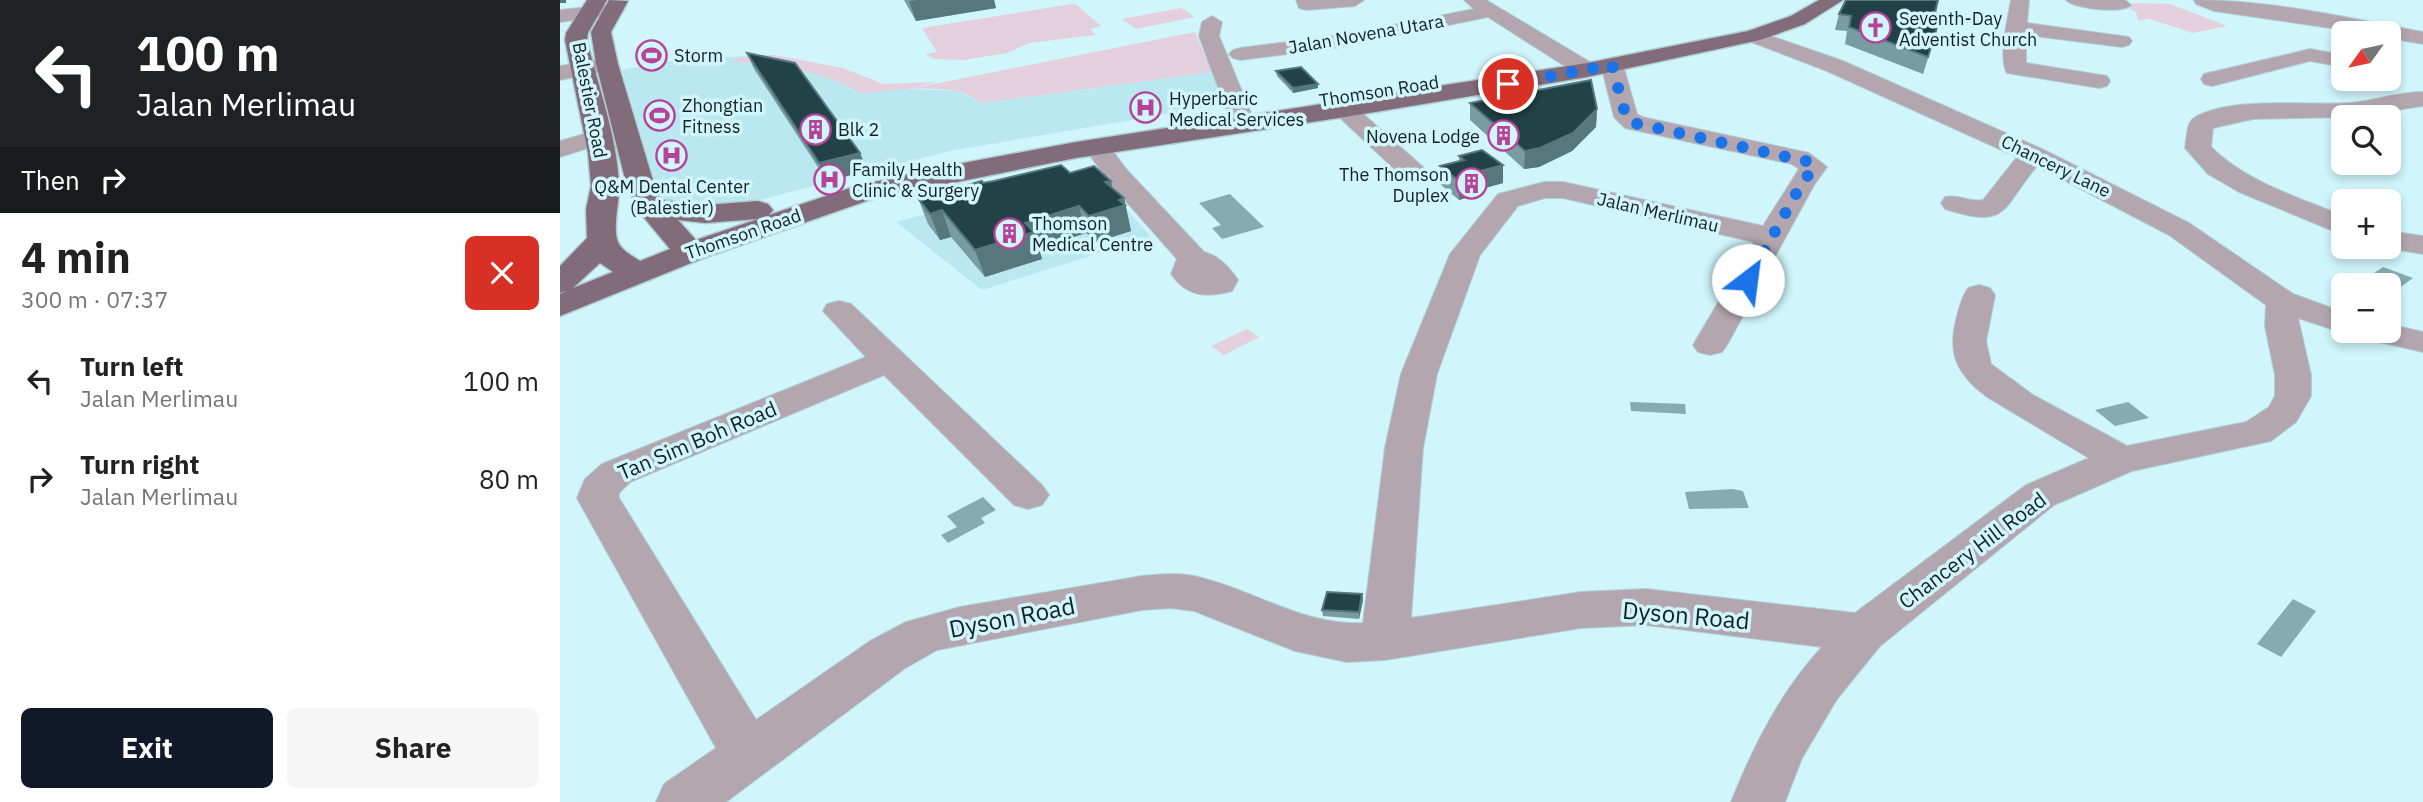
<!DOCTYPE html>
<meta charset="utf-8">
<style>
:root{--surface:#fff;--page:#f6f6f6;--text:#222;--muted:#767676;--accent:#111827}
body{margin:0;font-family:"IBM Plex Sans",sans-serif;background:var(--page);color:var(--text);height:100vh;display:flex;flex-direction:column;font-size:26px;white-space:nowrap}
*{box-sizing:border-box;margin:0}
p{font-size:23px;color:var(--muted)}
.icon{flex:none;width:38px;height:38px;fill:none;stroke:currentColor;stroke-width:2;stroke-linecap:round;stroke-linejoin:round}
.map{position:relative;flex:1;overflow:hidden}
.drawer{display:flex;flex-direction:column;background:var(--surface);width:560px}
.drawer>*{flex:none}
.top-card{background:#202124;color:#fff;overflow:hidden}
.needle{width:46px;rotate:237deg}
.controls{position:absolute;left:1771px;top:21px;display:grid;gap:14px}
.controls a{display:grid;place-items:center;width:70px;height:70px;border-radius:10px;background:var(--surface);box-shadow:0 4px 10px #0003;font-size:35px}
.pin{position:absolute;display:grid;place-items:center;width:60px;height:60px;color:#fff;margin:-30px;border:4px solid #fff;border-radius:50%;box-shadow:0 2px 7px #0007}
.me{position:absolute;width:77px;margin:-38px;rotate:30deg;stroke-linejoin:round;filter:drop-shadow(0 0 5px #0008)}
.turn{display:flex;align-items:center;gap:24px;height:147px;padding:0 21px;font-size:32px}
.turn .icon{width:91px;height:91px;stroke-width:2.5}
.turn b{display:block;font-size:49px;line-height:60px}
.then{display:flex;align-items:center;height:66px;padding:0 21px;background:#0003;gap:14px;font-size:26px}
.round{display:grid;place-items:center;flex:none;width:74px;height:74px;border-radius:10px;background:var(--page)}
.headline{display:flex;align-items:center;justify-content:space-between;height:119px;padding:0 21px}
h1{font-size:42px;font-weight:700;line-height:52px}
.cta{display:flex;gap:14px;margin-top:auto;padding:14px 21px}
.cta a{flex:1;height:80px;border-radius:10px;background:var(--accent);color:#fff;font-size:28px;font-weight:700;line-height:80px;text-align:center}
.cta a+a{background:var(--page);color:var(--text)}
ul{padding:0;list-style:none}
li{display:flex;align-items:center;gap:21px;height:98px;padding:0 21px}
li div{flex:1}
li b{display:block;font-size:26px}
li em{font-style:normal}
main{display:flex;flex:1;min-height:0}
.map>svg:first-child{display:block}
</style>
<main>
<section class="drawer">
<div class="top-card">
<div class="turn"><svg class="icon" aria-label="left" viewBox="0 0 24 24"><path d="M17 20v-9H6M10 6l-5 5 5 5"/></svg><div><b>100 m</b>Jalan Merlimau</div></div>
<div class="then">Then<svg class="icon" aria-label="right" viewBox="0 0 24 24"><path d="M7 20v-9h11M14 6l5 5-5 5"/></svg></div>
</div>
<div class="headline"><div><h1>4 min</h1><p>300 m · 07:37</p></div><a class="round" style="background:#d93025;color:#fff"><svg class="icon" aria-label="close" viewBox="0 0 24 24"><path d="M6 6l12 12M18 6L6 18"/></svg></a></div>
<ul>
<li><svg class="icon" aria-label="left" viewBox="0 0 24 24"><path d="M17 20v-9H6M10 6l-5 5 5 5"/></svg><div><b>Turn left</b><p>Jalan Merlimau</p></div><em>100 m</em></li>
<li><svg class="icon" aria-label="right" viewBox="0 0 24 24"><path d="M7 20v-9h11M14 6l5 5-5 5"/></svg><div><b>Turn right</b><p>Jalan Merlimau</p></div><em>80 m</em></li>
</ul>
<div class="cta"><a>Exit</a><a>Share</a></div>
</section>
<div class="map">
<svg width="1863" height="802" viewBox="0 0 1863 802">
<rect width="100%" height="100%" fill="#d0f5fc"/>
<path fill="#bae8f0" d="M154 53 167 57 215 55 272 70 317 88 398 91 421 103 652 72 665 104 390 151 165 209 138 210 100 198 62 70Z
M539 179 591 237 422 290 336 222 397 206Z"/>
<path fill="#e3d0dc" d="M1575 3 1610 4 1667 26 1633 33 1590 19 1578 20 1576 12 1570 9V4Z
M512 4 517 5 541 26 530 29 536 35 469 43 447 53 404 60 374 59 365 54 377 52 362 28Z
M621 8 635 17 576 29 562 19Z
M635 32 652 72 421 103C414 99 404 92 396 91 368 86 330 89 303 94 268 74 214 61 173 62L176 58 214 55 283 68 323 84 377 82 349 89Z
M687 329 699 337 664 355 651 346Z"/>
<path fill="#86abb2" d="M670 194 704 227 662 239 652 228 661 225 639 203Z
M1823 267 1853 278 1838 289 1815 280 1811 275Z
M1070 402 1125 404 1126 414 1071 411Z
M1568 402 1589 418 1555 426 1535 410Z
M1172 489 1183 491 1189 508 1129 509 1125 492Z
M423 497 436 510 421 518 425 523 388 543 381 535 397 527 387 516Z
M1733 599 1756 611 1721 657 1697 644Z"/>
<g fill="none" stroke-linecap="round" stroke-linejoin="round">
<defs>
<path id="minor" d="M736 0H804L795 6 746 10 739 8Z
M904 0H926L1035 65 1038 70 1035 75H1019L928 17 781 47 680 60 673 58 669 54 673 50 680 48 781 35 914 9Z
M1451 0H1469L1467 23 1569 37 1572 41 1569 45 1562 47 1466 35V63L1547 76 1550 81 1547 86 1539 88 1447 73C1438 59 1448 17 1451 0Z
M1506 0H1565L1571 5C1563 14 1514 9 1506 0Z
M1634 0C1711 0 1788 18 1863 32V44L1829 38V33H1804L1654 11 1636 4Z
M54 4 64 10 61 14 0 22V10Z
M652 16 662 22 659 36 696 125 693 130 684 132 675 130 672 125 639 36 642 22Z
M1193 30 1283 61 1484 150 1629 223 1733 294 1783 312V331H1792L1783 333 1738 318 1751 375V396L1736 422 1711 441 1572 471 1494 505 1320 646 1277 699 1242 758 1225 802H1171C1194 745 1220 693 1262 647L1086 625 1021 628 825 660 787 662 735 651 634 611 611 608 582 610 377 650 344 669 166 802H96L104 784 156 748 17 498 25 479 42 464 306 357 263 311 267 304 279 301 291 304 482 485 489 495 482 505 468 509 454 505 324 375 70 482 59 493V498L196 720 310 641 346 622 400 607 582 576C602 574 622 572 642 578 697 592 745 626 803 623L825 448 841 374 890 254 938 194 984 182H1003L1203 226 1239 169 1232 164 1065 128 1054 117 1041 65 1044 60H1060L1063 65 1077 114 1082 117 1249 153 1267 167 1254 185 1167 345 1162 352 1150 355 1138 352 1133 345 1194 242 1003 198H985L958 206 920 255 877 374 863 448 851 618 1021 592 1086 589 1295 613 1466 485 1529 458 1427 397C1399 376 1387 356 1396 320 1399 309 1401 298 1408 288L1419 285 1430 288 1435 295 1426 341 1431 364 1473 395 1567 446 1686 422 1709 407 1715 396V375L1705 326 1706 305 1609 235 1477 166C1441 208 1450 230 1385 209L1381 203 1385 197C1399 194 1411 203 1423 200L1457 157 1267 71 1186 40 1183 36 1186 32Z
M1750 49 1783 55V67L1750 61 1652 86 1644 84 1641 79 1644 74Z
M47 58 55 59 58 64 55 69 0 80V66Z
M1863 92V106L1789 117 1693 119 1653 128 1651 147C1686 182 1738 197 1783 216V235L1679 192 1648 174 1625 148C1627 139 1626 123 1634 118 1669 96 1747 106 1789 103 1814 101 1838 92 1863 92Z
M785 103 793 105 863 167 867 173 863 179 854 181 845 179 777 115 773 110 777 105Z
M38 130 47 132 50 137 47 142 0 157V141Z
M537 139 546 142 567 170 644 252C659 256 668 266 678 280L672 291C646 298 627 297 611 274L617 259 549 182 524 147 528 142Z
M1829 231 1863 236V254L1821 247H1829Z
M1829 324 1863 332V352L1802 338 1797 331H1829Z"/>
<path id="major" d="M27 0H47L28 33 27 40C38 86 57 136 59 184 60 202 53 221 57 239 60 250 71 255 80 261L110 249 81 214 67 187 36 64 31 32 49 0 68 1 51 32 58 64 95 187 102 200 145 205 198 201 208 204 213 210 209 215 293 187 366 170 516 142 1027 63 1188 31 1231 16 1259 0H1283L1245 24 1200 40 1027 77 785 117 516 158 312 199 141 259 0 316V294L6 291 0 293V266L27 238 26 209 31 186 28 153 5 40 6 33ZM198 219 136 240 118 220 145 223ZM40 263 53 272 13 288Z"/>
</defs>
<use href="#minor" stroke="#aecfd5" stroke-width="2"/>
<use href="#major" stroke="#aecfd5" stroke-width="3"/>
<use href="#minor" fill="#b3a6ae" fill-rule="evenodd"/>
<use href="#major" fill="#826c7a" fill-rule="evenodd"/>
</g>
<path fill="#799ca2" d="M344 0H434L436 8 356 21Z
M1375 13 1377 30 1363 74 1285 44 1287 31 1275 30 1279 14Z
M187 53 300 153 307 171 267 181 194 69Z
M716 71 758 84V88L733 93 717 76Z
M910 103 1037 109 1036 127 1012 151 979 167 964 169 910 120Z
M899 156 943 183 925 188V192L899 200 880 184V166L899 161Z
M510 173 564 198 571 231 536 242 526 233 479 248 482 259 425 277 391 237 380 240 368 224 358 198 423 183Z
M802 594 803 600 799 619 763 616 762 610Z"/>
<path fill="#56787d" d="M0 0H6V3H0Z
M358 0H434L436 8 356 21 349 1Z
M758 84V88L733 93V88Z
M1037 109 1036 127 1012 151 979 167 964 169 965 151Z
M300 153 307 171 267 181 259 163Z
M943 165V183L925 188V192L899 200V181L920 171Z
M551 181 557 206 545 182Z
M564 198 571 231 536 242 529 216 559 200Z
M519 206 526 233 479 248 482 259 425 277 415 250 465 223Z
M382 210 391 237 380 240 370 214Z
M802 594 803 600 799 619V612Z"/>
<path fill="#224247" stroke="#56787d" stroke-width="2" d="M1286 0H1378L1375 13 1381 14 1368 57 1289 27 1291 16 1279 14Z
M187 53 235 63 300 153 259 163Z
M741 67 758 84 733 88 716 71Z
M1031 80 1037 109 1013 133 980 148 965 151 910 103Z
M922 150 943 165 920 171 925 174 899 181 880 166 904 160 899 156Z
M501 165 510 173 534 166 551 181 545 182 564 198 559 200 565 205 529 216 519 206 465 223 474 232 415 250 382 210 370 214 358 198 422 181 423 183 434 181Z
M767 592 802 594 799 612 762 610Z"/>
<g fill="none" stroke-linecap="round" stroke-linejoin="round">
<path stroke="#1a73e8" stroke-width="12" stroke-dasharray="0 21.6" d="M948 84 1052 65 1066 117 1074 123 1250 162 1254 167 1241 185 1188 280"/>
</g>
<defs>
<symbol id="church-ring" viewBox="-11 -11 22 22"><circle r="9.5" fill="#d0f5fc" stroke="#b7429a" stroke-width="1.5"/><path d="M-1.2-6h2.4v3.5h3.3v2.4h-3.3V6h-2.4V-.1h-3.3v-2.4h3.3Z" fill="#b7429a"/></symbol>
<symbol id="stadium-ring" viewBox="-11 -11 22 22"><circle r="9.5" fill="#d0f5fc" stroke="#b7429a" stroke-width="1.5"/><path d="M0-5a6.5 5 0 1 0 0 10a6.5 5 0 1 0 0-10ZM-3.5-1.8h7v3.6h-7Z" fill="#b7429a"/></symbol>
<symbol id="hospital-ring" viewBox="-11 -11 22 22"><circle r="9.5" fill="#d0f5fc" stroke="#b7429a" stroke-width="1.5"/><path d="M-5-5h3v3.5h4V-5h3V5h-3V1.5h-4V5h-3Z" fill="#b7429a"/></symbol>
<symbol id="building-ring" viewBox="-11 -11 22 22"><circle r="9.5" fill="#d0f5fc" stroke="#b7429a" stroke-width="1.5"/><path d="M-4-6H4V6H1V3H-1V6H-4ZM-2.5-4.3h1.7v1.8h-1.7ZM.8-4.3h1.7v1.8H.8ZM-2.5-1h1.7V.8h-1.7ZM.8-1h1.7V.8H.8Z" fill="#b7429a"/></symbol>
</defs>
<g fill-rule="evenodd">
<use href="#church-ring" x="1298" y="10" width="35" height="35"/>
<use href="#stadium-ring" x="74" y="38" width="35" height="35"/>
<use href="#hospital-ring" x="568" y="90" width="35" height="35"/>
<use href="#stadium-ring" x="82" y="98" width="35" height="35"/>
<use href="#building-ring" x="238" y="112" width="35" height="35"/>
<use href="#building-ring" x="926" y="118" width="35" height="35"/>
<use href="#hospital-ring" x="94" y="138" width="35" height="35"/>
<use href="#hospital-ring" x="252" y="162" width="35" height="35"/>
<use href="#building-ring" x="894" y="166" width="35" height="35"/>
<use href="#building-ring" x="432" y="216" width="35" height="35"/>
</g>
<g text-anchor="middle" dominant-baseline="central" stroke-width="7" stroke-linejoin="round" paint-order="stroke">
<g font-size="18" fill="#142124" stroke="#d0f5fc" text-anchor="start">
<text x="1339" y="18">Seventh-Day<tspan x="1339" dy="21">Adventist Church</tspan></text>
<text x="114" y="55">Storm</text>
<text x="609" y="98">Hyperbaric<tspan x="609" dy="21">Medical Services</tspan></text>
<text x="122" y="105">Zhongtian<tspan x="122" dy="21">Fitness</tspan></text>
<text x="278" y="129">Blk 2</text>
<text x="920" y="136" text-anchor="end">Novena Lodge</text>
<text x="292" y="169">Family Health<tspan x="292" dy="21">Clinic &amp; Surgery</tspan></text>
<text x="889" y="174" text-anchor="end">The Thomson<tspan x="889" dy="21">Duplex</tspan></text>
<text x="112" y="186" text-anchor="middle">Q&amp;M Dental Center<tspan x="112" dy="21">(Balestier)</tspan></text>
<text x="472" y="223">Thomson<tspan x="472" dy="21">Medical Centre</tspan></text>
</g>
<g font-size="18" fill="#142124" stroke="#d0f5fc">
<text transform="translate(806 34) rotate(-10)">Jalan Novena Utara</text>
<text transform="translate(819 91) rotate(-9)">Thomson Road</text>
<text transform="translate(30 100) rotate(79)">Balestier Road</text>
<text transform="translate(1496 166) rotate(26)">Chancery Lane</text>
<text transform="translate(1098 212) rotate(13)">Jalan Merlimau</text>
<text transform="translate(183 234) rotate(-19)">Thomson Road</text>
</g>
<g font-size="21" fill="#142124" stroke="#d0f5fc">
<text transform="translate(137 440) rotate(-23)">Tan Sim Boh Road</text>
<text transform="translate(1412 550) rotate(-37)">Chancery Hill Road</text>
</g>
<g font-size="24" fill="#142124" stroke="#d0f5fc">
<text transform="translate(1126 615) rotate(5)">Dyson Road</text>
<text transform="translate(452 617) rotate(-11)">Dyson Road</text>
</g>
</g>
</svg>
<div class="controls">
<a><svg class="needle" viewBox="-14 -14 28 28"><path d="M0-13l5 13h-10z" fill="#e53935"/><path d="M0 13l5-13h-10z" fill="#767676"/></svg></a>
<a><svg class="icon" aria-label="search" viewBox="0 0 24 24"><circle cx="10" cy="10" r="6"/><path d="M15 15l6 6"/></svg></a>
<a>+</a>
<a>−</a>
</div>
<div class="pin" style="left:948px;top:84px;background:#d93025"><svg class="icon" aria-label="arrive" viewBox="0 0 24 24"><path d="M6 21V4h12l-3 4 3 4H6"/></svg></div>
<svg class="me" style="left:1188px;top:280px" viewBox="-20 -20 40 40"><circle r="19" fill="#fff"/><path d="M0-13L10 11 0 6-10 11z" fill="#1a73e8"/></svg>
</div>
</main>
